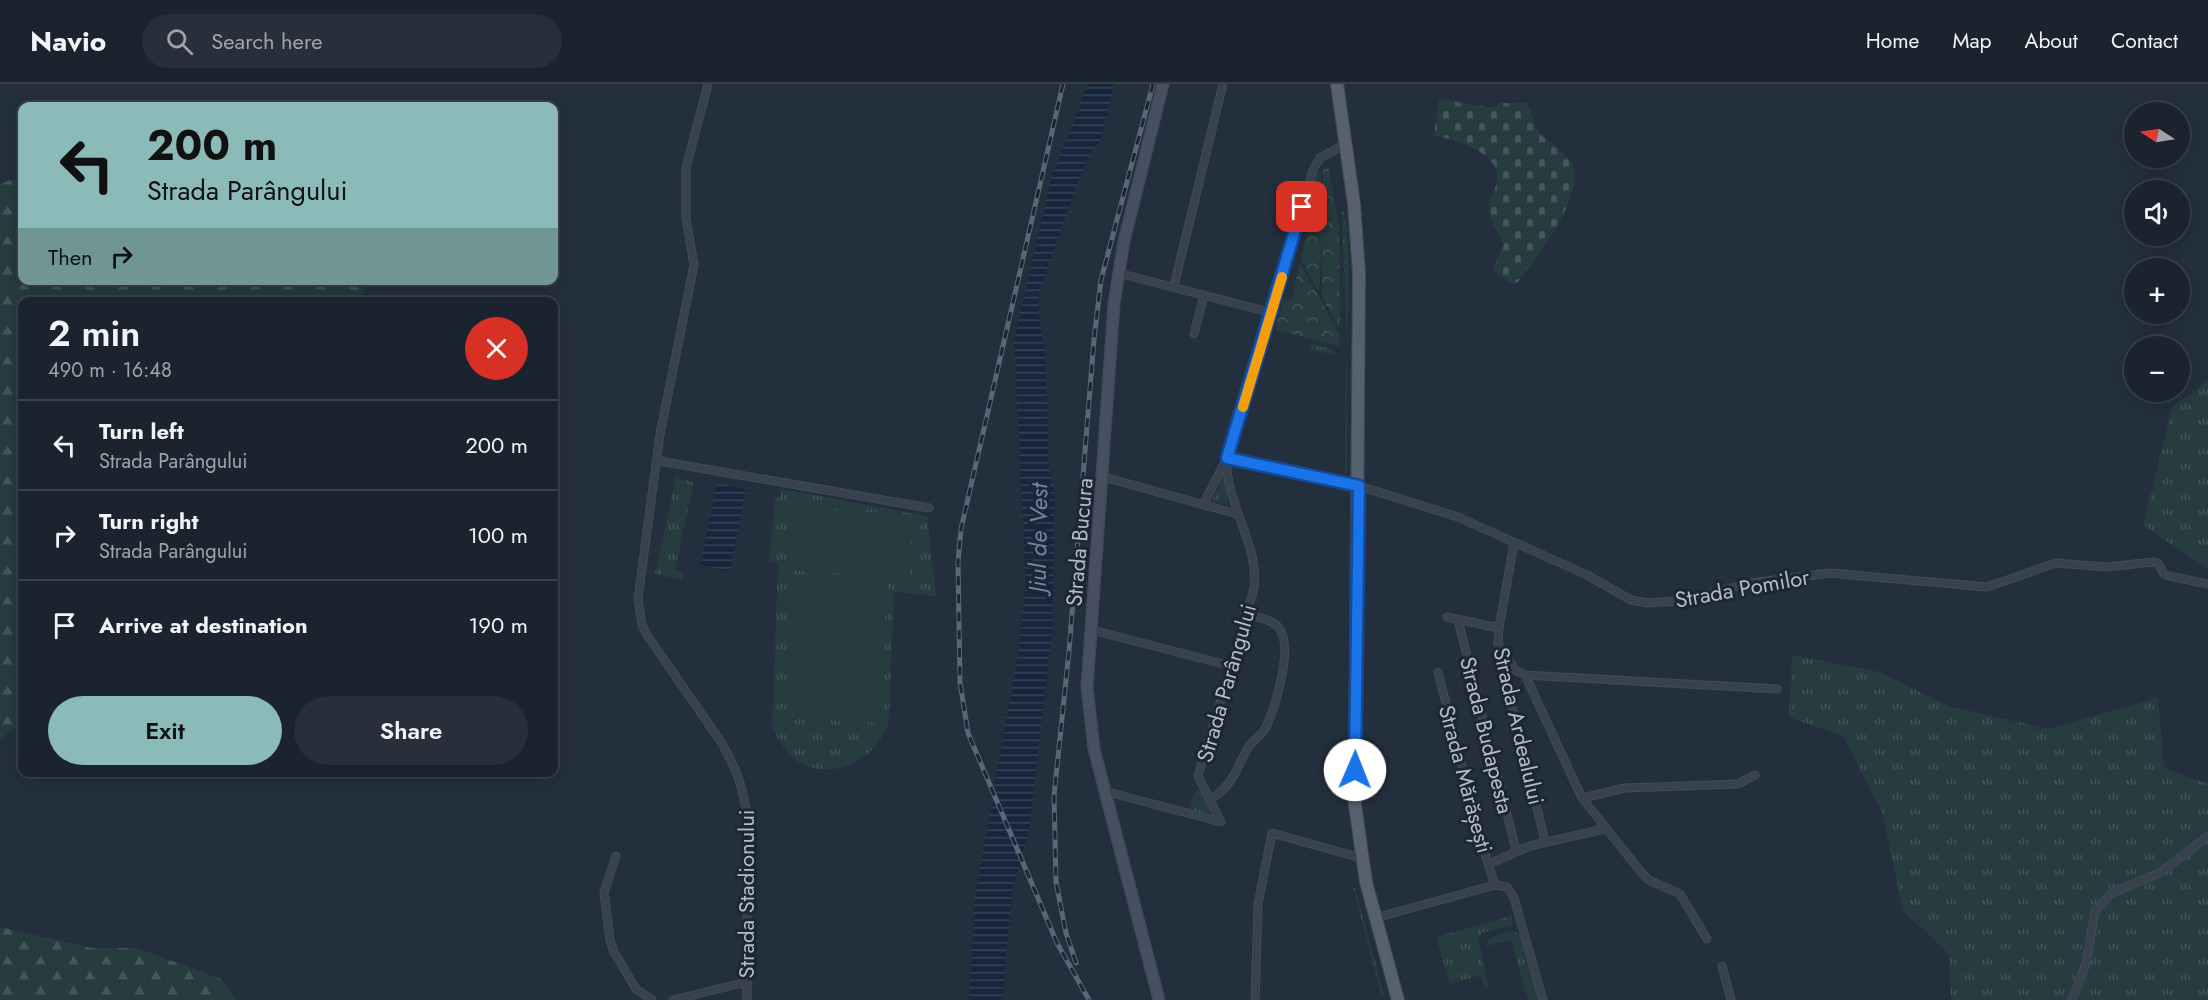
<!DOCTYPE html>
<meta charset="utf-8">
<style>
:root{--surface:#1b232e;--page:#282f3a;--text:#f1f3f6;--muted:#a0a4aa;--line:#39404a;--accent:#8bbbb9}
body{margin:0;font-family:Jost,sans-serif;background:var(--page);color:var(--text);height:100vh;display:flex;flex-direction:column;font-size:22px;white-space:nowrap}
*{box-sizing:border-box;margin:0}
p{font-size:20px;color:var(--muted)}
.icon{flex:none;width:33px;height:33px;fill:none;stroke:currentColor;stroke-width:2;stroke-linecap:round;stroke-linejoin:round}
.map{position:relative;flex:1;overflow:hidden}
.sheet{position:absolute;left:18px;top:213px;width:540px;height:480px;display:flex;flex-direction:column;background:var(--surface);border-radius:12px;box-shadow:0 3px 15px #0003,0 0 0 2px var(--line)}
.sheet>*{flex:none}
.hud{position:absolute;left:18px;top:18px;width:540px;height:183px;border-radius:12px;box-shadow:0 3px 15px #0003,0 0 0 2px var(--line);background:#8bbbb9;color:#111;overflow:hidden}
.needle{width:39px;rotate:282deg}
.controls{position:absolute;left:2124px;top:18px;display:grid;gap:12px}
.controls a{display:grid;place-items:center;width:66px;height:66px;border-radius:50%;background:var(--surface);box-shadow:0 3px 15px #0003,0 0 0 2px var(--line);font-size:30px}
.pin{position:absolute;display:grid;place-items:center;width:51px;height:51px;color:#fff;margin:-26px;border-radius:12px;box-shadow:0 3px 9px #0006}
.me{position:absolute;width:66px;margin:-33px;rotate:1deg;stroke-linejoin:round;filter:drop-shadow(0 0 4px #0008)}
.turn{display:flex;align-items:center;gap:21px;height:126px;padding:0 30px;font-size:27px}
.turn .icon{width:78px;height:78px;stroke-width:2.5}
.turn b{display:block;font-size:42px;line-height:51px}
.then{display:flex;align-items:center;height:57px;padding:0 30px;background:#0003;gap:12px;font-size:22px}
.round{display:grid;place-items:center;flex:none;width:63px;height:63px;border-radius:32px;background:var(--page)}
.overview{display:flex;align-items:center;justify-content:space-between;height:102px;padding:0 30px}
h1{font-size:36px;font-weight:600;line-height:45px}
.button{display:flex;gap:12px;margin-top:auto;padding:12px 30px}
.button a{flex:1;height:69px;border-radius:36px;background:var(--accent);color:#111;font-size:24px;font-weight:600;line-height:69px;text-align:center}
.button a+a{background:var(--page);color:var(--text)}
ul{padding:0;list-style:none}
li{display:flex;align-items:center;gap:18px;height:90px;padding:0 30px;border-top:2px solid var(--line)}
li div{flex:1}
li b{display:block;font-size:22px}
li em{font-style:normal}
header{display:flex;align-items:center;gap:36px;box-sizing:border-box;height:84px;padding:0 30px;background:var(--surface);border-bottom:2px solid var(--line)}
header strong{font-size:28px}
nav{display:flex;gap:33px;margin-inline-start:auto;font-size:21px}
.search{width:420px;height:54px;background:var(--page);display:flex;align-items:center;gap:15px;box-sizing:border-box;padding:0 21px;border-radius:33px;color:var(--muted);font-size:22px}
.map>svg:first-child{display:block}
</style>
<header>
<strong>Navio</strong>
<div class="search"><svg class="icon" aria-label="search" viewBox="0 0 24 24"><circle cx="10" cy="10" r="6"/><path d="M15 15l6 6"/></svg>Search here</div>
<nav><a>Home</a><a>Map</a><a>About</a><a>Contact</a></nav>
</header>
<div class="map">
<svg width="2208" height="916" viewBox="0 0 2208 916">
<defs>
<pattern id="grass-tufts" width="24" height="20" patternUnits="userSpaceOnUse" patternTransform="scale(1.5)"><rect width="24" height="20" fill="#263c3f"/><path d="M3 7l-1-3M5 7V3M7 7l1-3M15 17l-1-3M17 17v-4M19 17l1-3" fill="none" stroke="#435659"/></pattern>
<pattern id="forest-firs" width="22" height="20" patternUnits="userSpaceOnUse" patternTransform="scale(1.5)"><rect width="22" height="20" fill="#263c3f"/><path d="M5 1l3.5 6h-7zM16 11l3.5 6h-7z" fill="#435659"/></pattern>
<pattern id="cemetery-stones" width="16" height="16" patternUnits="userSpaceOnUse" patternTransform="scale(1.5)"><rect width="16" height="16" fill="#263c3f"/><path d="M2 7V4a2 2 0 0 1 4 0v3zM10 15v-3a2 2 0 0 1 4 0v3z" fill="#435659"/></pattern>
<pattern id="park-crowns" width="20" height="18" patternUnits="userSpaceOnUse" patternTransform="scale(1.5)"><rect width="20" height="18" fill="#263c3f"/><path d="M2 6a3 3 0 1 1 6 0M12 15a3 3 0 1 1 6 0" fill="none" stroke="#435659"/></pattern>
<pattern id="water-rules" width="6" height="5" patternUnits="userSpaceOnUse" patternTransform="scale(1.5)"><rect width="6" height="5" fill="#17263c"/><path d="M0 2.5h6" fill="none" stroke="#364457"/></pattern>
</defs>
<rect width="100%" height="100%" fill="#242f3e"/>
<path fill="url(#grass-tufts)" d="M1342 125C1352 140 1348 238 1347 263Z
M1311 260 1332 265 1337 271 1310 266Z
M1346 279H1347V390H1345Z
M2208 296V485L2143 441 2172 323Z
M677 389 678 395 694 398 675 485 682 487 683 496 655 490Z
M1222 394 1224 395 1228 421 1212 417Z
M782 405 927 432 936 512 894 508 889 637C878 675 832 700 796 676 785 668 778 655 772 642L778 479 769 478 775 414H780Z
M1792 571 1879 588 1949 622 2048 645 2158 614 2164 684 2208 700V916H1951L1949 870 1903 827 1882 729 1843 652 1789 633Z
M1200 706 1212 727 1211 732 1189 726 1194 708Z
M1353 804H1355L1384 910 1382 913Z
M1512 832V841L1482 849 1478 854 1488 902 1485 903 1481 891 1450 900 1436 853Z
M1513 847 1520 851 1539 916H1528L1511 856 1486 862 1489 854Z"/>
<path fill="url(#forest-firs)" d="M22 92V196L366 197 361 217 22 218V640L0 655V100Z
M0 843 92 864H137L221 895 237 916H0Z"/>
<path fill="url(#cemetery-stones)" d="M1439 15 1493 24 1500 19H1526C1533 27 1532 39 1539 48 1549 60 1564 66 1572 80 1588 108 1535 176 1518 198L1513 200 1497 190 1493 184 1504 161C1500 151 1491 139 1489 128 1487 118 1496 106 1497 96 1500 67 1455 57 1434 51Z"/>
<path fill="url(#park-crowns)" d="M1329 84 1339 145 1340 246 1322 213 1323 85Z
M1321 86 1322 157 1319 209 1301 175 1314 119 1310 113 1315 91Z
M1300 179 1340 251 1339 262 1275 246 1284 214 1291 216Z"/>
<path fill="#263c3f" d="M792 424 913 431 909 494 788 486Z
M792 495 887 500 880 639 786 634Z"/>
<path fill="url(#water-rules)" d="M1088 0H1114L1100 58 1089 71 1079 95 1039 208V236L1045 268 1049 382 1055 409 1052 547 1029 746 1012 807 1002 916H969L975 814 1018 568 1026 501 1014 257 1051 95Z
M717 399 746 405 730 487 700 481Z"/>
<g fill="none" stroke-linecap="round" stroke-linejoin="round">
<defs>
<path id="street" d="M708 0 686 84V134L694 181 660 350 638 515 642 541 647 551 721 658C736 683 744 705 747 734V916
M1118 189 1272 229
M1174 202 1223 0
M1194 250 1204 211
M659 377 929 424
M1104 393 1237 430
M1204 419 1227 374 1359 402 1458 433 1587 491 1631 516 1647 519 1677 517 1751 499 1830 489 1987 503 2056 479 2107 483 2153 478 2158 479 2164 490 2169 492 2208 500
M1447 533 1499 544 1498 560 1506 599 1545 757
M1458 536 1516 766
M1499 544 1514 459
M1092 546 1231 582
M1498 560 1515 586 1525 591 1777 605
M1438 588 1483 764 1495 801
M1525 591 1582 714 1641 788 1649 796 1680 810 1707 855
M1104 707 1221 738
M1582 714 1625 704 1738 700 1755 691
M1209 716C1235 701 1235 685 1249 662 1253 656 1261 652 1265 645 1275 625 1294 563 1279 544 1272 535 1256 533 1245 530
M1221 738 1198 692 1253 508C1263 466 1224 419 1227 374L1313 86 1320 74 1345 60
M616 772 604 808 610 856 614 868 636 905 652 916
M1489 780 1530 762 1604 745
M1375 834 1495 801 1507 803 1514 814 1543 916
M1722 882 1731 916
M673 916 746 898
M1255 916 1258 820 1272 749 1361 774
M2072 916 2086 880 2095 827 2112 809 2161 788 2208 752"/>
<path id="secondary" d="M1159 916 1094 665 1087 603 1114 220 1124 157 1163 0"/>
<path id="primary" d="M1337 0 1354 120 1359 189 1355 721 1366 798 1398 916"/>
</defs>
<use href="#street" stroke="#414a57" stroke-width="9"/>
<use href="#secondary" stroke="#414a57" stroke-width="13"/>
<use href="#primary" stroke="#414a57" stroke-width="14"/>
<use href="#street" stroke="#38414e" stroke-width="7"/>
<use href="#secondary" stroke="#465061" stroke-width="10"/>
<use href="#primary" stroke="#56606e" stroke-width="12"/>
<defs>
<path id="rail" d="M1063 0 961 445 958 478 960 598 968 649 1057 859 1089 916
M1076 879 1066 849 1056 798 1054 712 1069 567 1094 255 1101 196 1153 0"/>
</defs>
<use href="#rail" stroke="#5a6575" stroke-width="5"/>
<use href="#rail" stroke="#1d2633" stroke-width="3" stroke-dasharray="9" stroke-linecap="butt"/>
</g>
<g fill="none" stroke-linecap="round" stroke-linejoin="round">
<defs>
<path id="route" d="M1302 123 1227 374 1359 402 1355 686"/>
</defs>
<use href="#route" stroke="#114b97" stroke-width="15"/>
<use href="#route" stroke="#1a73e8" stroke-width="10"/>
<path stroke="#f59e0b" stroke-width="10" d="M1243 323 1282 193"/>
</g>
<g text-anchor="middle" dominant-baseline="central" stroke-width="6" stroke-linejoin="round" paint-order="stroke">
<g font-size="22" fill="#b4bcc9" stroke="#1d2633">
<text transform="translate(1079 458) rotate(-85)">Strada Bucura</text>
<text transform="translate(1742 504) rotate(-10)">Strada Pomilor</text>
<text transform="translate(1226 599) rotate(-74)">Strada Parângului</text>
<text transform="translate(1519 642) rotate(77)">Strada Ardealului</text>
<text transform="translate(1487 651) rotate(76)">Strada Budapesta</text>
<text transform="translate(1466 695) rotate(75)">Strada Mărășești</text>
<text transform="translate(746 810) rotate(-90)">Strada Stadionului</text>
</g>
<g font-size="24" font-style="italic" fill="#6d86a8" stroke="#1d2633">
<text transform="translate(1038 454) rotate(-89)">Jiul de Vest</text>
</g>
</g>
</svg>
<div class="controls">
<a><svg class="needle" viewBox="-14 -14 28 28"><path d="M0-13l5 13h-10z" fill="#e53935"/><path d="M0 13l5-13h-10z" fill="#a0a4aa"/></svg></a>
<a><svg class="icon" aria-label="sound" viewBox="0 0 24 24"><path d="M4 9h4l5-4v14l-5-4H4zM17 9q2 3 0 6"/></svg></a>
<a>+</a>
<a>−</a>
</div>
<div class="pin" style="left:1302px;top:123px;background:#d93025"><svg class="icon" aria-label="arrive" viewBox="0 0 24 24"><path d="M6 21V4h12l-3 4 3 4H6"/></svg></div>
<svg class="me" style="left:1355px;top:686px" viewBox="-20 -20 40 40"><circle r="19" fill="#fff"/><path d="M0-13L10 11 0 6-10 11z" fill="#1a73e8"/></svg>
<div class="hud">
<div class="turn"><svg class="icon" aria-label="left" viewBox="0 0 24 24"><path d="M17 20v-9H6M10 6l-5 5 5 5"/></svg><div><b>200 m</b>Strada Parângului</div></div>
<div class="then">Then<svg class="icon" aria-label="right" viewBox="0 0 24 24"><path d="M7 20v-9h11M14 6l5 5-5 5"/></svg></div>
</div>
<section class="sheet">
<div class="overview"><div><h1>2 min</h1><p>490 m · 16:48</p></div><a class="round" style="background:#d93025;color:#fff"><svg class="icon" aria-label="close" viewBox="0 0 24 24"><path d="M6 6l12 12M18 6L6 18"/></svg></a></div>
<ul>
<li><svg class="icon" aria-label="left" viewBox="0 0 24 24"><path d="M17 20v-9H6M10 6l-5 5 5 5"/></svg><div><b>Turn left</b><p>Strada Parângului</p></div><em>200 m</em></li>
<li><svg class="icon" aria-label="right" viewBox="0 0 24 24"><path d="M7 20v-9h11M14 6l5 5-5 5"/></svg><div><b>Turn right</b><p>Strada Parângului</p></div><em>100 m</em></li>
<li><svg class="icon" aria-label="arrive" viewBox="0 0 24 24"><path d="M6 21V4h12l-3 4 3 4H6"/></svg><div><b>Arrive at destination</b></div><em>190 m</em></li>
</ul>
<div class="button"><a>Exit</a><a>Share</a></div>
</section>
</div>
